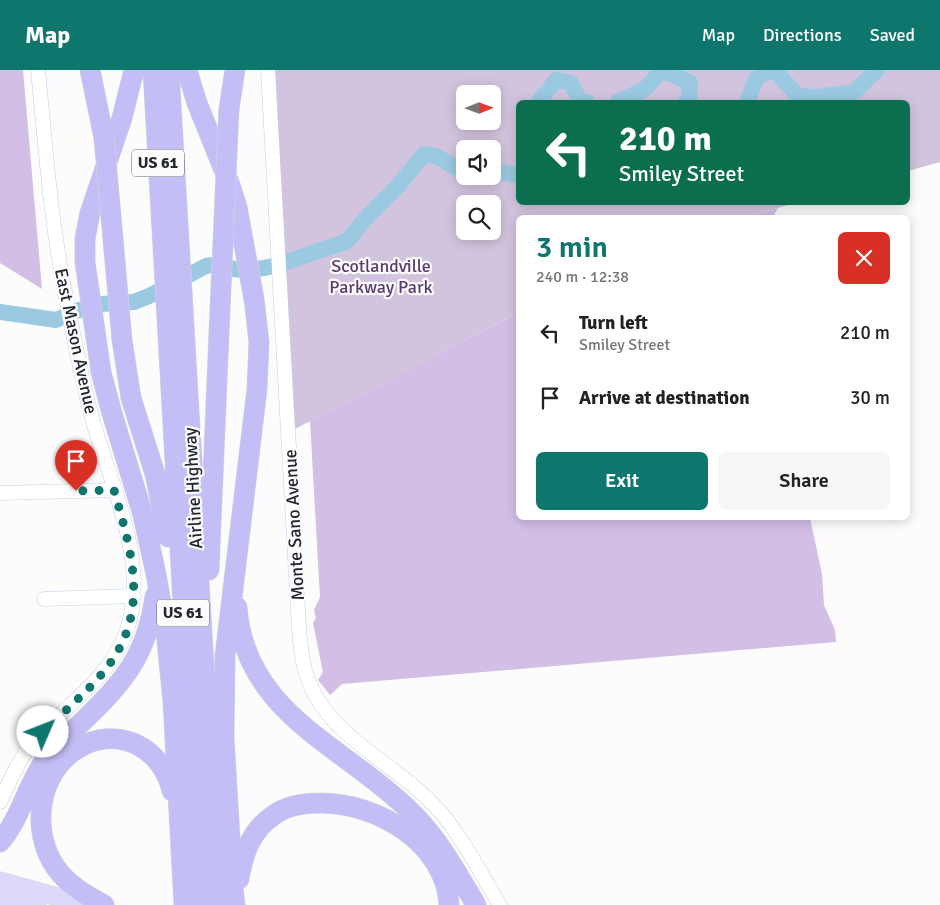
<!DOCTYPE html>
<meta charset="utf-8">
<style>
:root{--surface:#fff;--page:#f6f6f6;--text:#222;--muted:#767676;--accent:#0f766e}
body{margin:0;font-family:Signika,sans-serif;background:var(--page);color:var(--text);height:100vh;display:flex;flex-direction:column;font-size:19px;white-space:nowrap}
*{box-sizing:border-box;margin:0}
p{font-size:16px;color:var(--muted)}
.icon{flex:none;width:28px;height:28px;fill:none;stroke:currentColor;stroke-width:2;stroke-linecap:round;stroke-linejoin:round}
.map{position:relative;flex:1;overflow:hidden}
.sheet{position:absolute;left:516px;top:145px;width:394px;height:305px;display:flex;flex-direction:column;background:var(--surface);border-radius:8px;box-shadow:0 2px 12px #0003}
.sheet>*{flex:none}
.guide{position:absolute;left:516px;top:30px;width:394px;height:105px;border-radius:8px;box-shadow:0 2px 12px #0003;background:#0b6e4f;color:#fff;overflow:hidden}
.needle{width:32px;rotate:89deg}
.controls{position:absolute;left:456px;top:15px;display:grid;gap:10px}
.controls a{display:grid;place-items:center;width:45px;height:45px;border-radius:8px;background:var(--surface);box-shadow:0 2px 12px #0003;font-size:25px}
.pin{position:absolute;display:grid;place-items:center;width:42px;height:42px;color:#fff;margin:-51px -21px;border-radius:50% 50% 50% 0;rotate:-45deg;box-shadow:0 0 5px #0007}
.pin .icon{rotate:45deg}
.me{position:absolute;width:55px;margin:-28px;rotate:46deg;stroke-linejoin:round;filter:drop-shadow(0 0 4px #0008)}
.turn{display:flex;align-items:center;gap:18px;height:105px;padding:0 20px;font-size:22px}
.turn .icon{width:65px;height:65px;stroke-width:2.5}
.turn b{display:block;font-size:35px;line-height:42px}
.round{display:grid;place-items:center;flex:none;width:52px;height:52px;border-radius:8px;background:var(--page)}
.head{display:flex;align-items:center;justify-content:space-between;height:85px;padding:0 20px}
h1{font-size:30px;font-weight:600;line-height:38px;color:var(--accent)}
.cta{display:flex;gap:10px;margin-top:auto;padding:10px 20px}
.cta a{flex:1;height:58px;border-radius:8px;background:var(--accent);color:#fff;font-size:20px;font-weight:600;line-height:58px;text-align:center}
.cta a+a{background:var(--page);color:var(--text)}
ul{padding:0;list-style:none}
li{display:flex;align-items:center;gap:15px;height:65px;padding:0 20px}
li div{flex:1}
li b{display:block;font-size:19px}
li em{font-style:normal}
header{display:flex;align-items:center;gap:30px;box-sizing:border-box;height:70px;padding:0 25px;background:var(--accent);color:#fff}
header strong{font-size:24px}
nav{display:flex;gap:28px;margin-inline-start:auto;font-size:18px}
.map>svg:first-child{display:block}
</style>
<header>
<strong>Map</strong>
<nav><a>Map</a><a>Directions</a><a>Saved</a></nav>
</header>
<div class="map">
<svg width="940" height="835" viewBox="0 0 940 835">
<rect width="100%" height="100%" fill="#fcfcfc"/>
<path fill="#d2c4de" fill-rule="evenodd" d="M274 0H940V92L908 101V32H519V132L796 133 743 147 519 148V242L295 359ZM465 24H492V51H465ZM465 79H492V106H465ZM465 134H492V161H465Z"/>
<path fill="#d3bee6" d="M0 0H23L42 219 0 193Z
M778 138 773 147H743Z
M519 242V448H810L822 504 824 535 835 560 836 572 342 614 330 625 318 610 323 602 313 553 316 548 314 540 320 527 310 351Z"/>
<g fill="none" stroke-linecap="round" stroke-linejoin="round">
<path stroke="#9bc9e1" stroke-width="16" d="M774 0 798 26 818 27 854 22 877 0
M551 17 556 10 571 13 580 31 587 32
M538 32 545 24
M618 32 645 19 660 2 674 5 690 13 689 29 686 32
M747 32 756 9 769 0
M492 104 499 102 519 105
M0 242 56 250 76 241 101 234 134 232 149 226 206 196C221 192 228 200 243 200 277 200 310 182 343 173L349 169 365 149 398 116 424 84 436 86 465 103"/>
<defs>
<path id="minor" d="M268 0 299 558C300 572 301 586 305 600 322 664 390 689 433 734 461 763 479 801 500 835
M0 423 114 420
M44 529 134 526
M0 732C10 711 19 688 35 670 66 634 109 609 126 563 151 494 110 414 92 348 80 303 72 257 63 212 50 142 45 71 38 0"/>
<path id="major" d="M0 811 86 835
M0 825 37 835"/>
<path id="highway" d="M90 0 104 68
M134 0 122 48 90 143 85 169V192L101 302 111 340 143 445 156 504 166 561 173 632 184 835
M153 0 200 835
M169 0 218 835
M187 0 197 33 230 115 237 137 254 229 259 272 257 319 225 586 224 668 233 818 235 835
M229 39 235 0
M122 270 131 328 155 404 168 467
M209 500 220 239
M237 537C245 643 342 675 408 739 437 766 456 801 476 835
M0 772C21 748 27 714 46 689 55 676 69 665 80 654 123 613 147 586 155 526
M239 809C243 784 251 760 274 745 287 735 305 733 321 733 377 733 446 773 449 835
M104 835C86 825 68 815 56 798 30 761 38 703 77 679 117 654 162 677 172 721"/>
</defs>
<use href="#minor" stroke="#c5cde5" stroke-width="15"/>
<use href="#major" stroke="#d8d8da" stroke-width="19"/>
<use href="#highway" stroke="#d8d8da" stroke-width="21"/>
<use href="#minor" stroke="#fff" stroke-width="14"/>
<use href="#major" stroke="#dcd8fa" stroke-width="18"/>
<use href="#highway" stroke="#c4bef6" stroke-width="20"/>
<defs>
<path id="highway-bridge" d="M104 68 122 270
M220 239 229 39"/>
</defs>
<use href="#highway-bridge" stroke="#d8d8da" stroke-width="21" stroke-linecap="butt"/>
<use href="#highway-bridge" stroke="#c4bef6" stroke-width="20"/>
</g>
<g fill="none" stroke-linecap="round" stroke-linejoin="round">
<path stroke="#0f766e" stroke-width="9" stroke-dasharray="0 16.2" d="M43 662C62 643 83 626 100 606 152 547 133 487 114 420L76 421"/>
</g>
<g text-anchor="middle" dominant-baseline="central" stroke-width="4.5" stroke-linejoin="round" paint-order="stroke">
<g fill="#fcfcfc" stroke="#65676d" stroke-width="1">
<rect x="132" y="79.5" width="52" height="27" rx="4"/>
<rect x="157" y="529.5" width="52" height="27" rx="4"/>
</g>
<g font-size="16" font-weight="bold" fill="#242730">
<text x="158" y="93">US 61</text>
<text x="183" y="543">US 61</text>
</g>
<g font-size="18" fill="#593c6f" stroke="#fcfcfc">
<text x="381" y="196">Scotlandville<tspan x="381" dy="21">Parkway Park</tspan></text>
</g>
<g font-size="18" fill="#242730" stroke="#fcfcfc">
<text transform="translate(76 271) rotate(78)">East Mason Avenue</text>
<text transform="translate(193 418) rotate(-93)">Airline Highway</text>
<text transform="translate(294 455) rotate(-93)">Monte Sano Avenue</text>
</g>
</g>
</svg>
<div class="controls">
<a><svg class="needle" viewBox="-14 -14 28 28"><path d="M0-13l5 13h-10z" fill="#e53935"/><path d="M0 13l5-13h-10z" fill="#767676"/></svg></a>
<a><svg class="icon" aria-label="sound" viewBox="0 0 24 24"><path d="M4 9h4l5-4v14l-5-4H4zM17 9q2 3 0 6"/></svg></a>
<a><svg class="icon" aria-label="search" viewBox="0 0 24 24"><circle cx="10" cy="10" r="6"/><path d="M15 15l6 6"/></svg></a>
</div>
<div class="pin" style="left:76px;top:421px;background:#d93025"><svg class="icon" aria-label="arrive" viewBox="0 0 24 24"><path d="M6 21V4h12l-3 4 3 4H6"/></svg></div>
<svg class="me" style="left:43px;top:662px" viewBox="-20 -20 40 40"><circle r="19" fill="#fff"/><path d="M0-13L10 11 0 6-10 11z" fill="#0f766e"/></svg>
<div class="guide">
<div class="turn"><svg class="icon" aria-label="left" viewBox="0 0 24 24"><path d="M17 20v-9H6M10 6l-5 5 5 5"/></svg><div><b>210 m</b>Smiley Street</div></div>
</div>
<section class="sheet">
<div class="head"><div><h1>3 min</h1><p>240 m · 12:38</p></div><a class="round" style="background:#d93025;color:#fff"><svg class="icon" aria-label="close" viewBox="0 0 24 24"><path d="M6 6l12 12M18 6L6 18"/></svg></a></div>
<ul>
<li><svg class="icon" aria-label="left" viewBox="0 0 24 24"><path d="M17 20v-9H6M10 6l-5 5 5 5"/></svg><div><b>Turn left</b><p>Smiley Street</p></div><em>210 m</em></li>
<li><svg class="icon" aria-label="arrive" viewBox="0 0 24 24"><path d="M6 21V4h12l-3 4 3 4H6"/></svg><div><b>Arrive at destination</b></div><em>30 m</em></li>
</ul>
<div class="cta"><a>Exit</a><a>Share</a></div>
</section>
</div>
